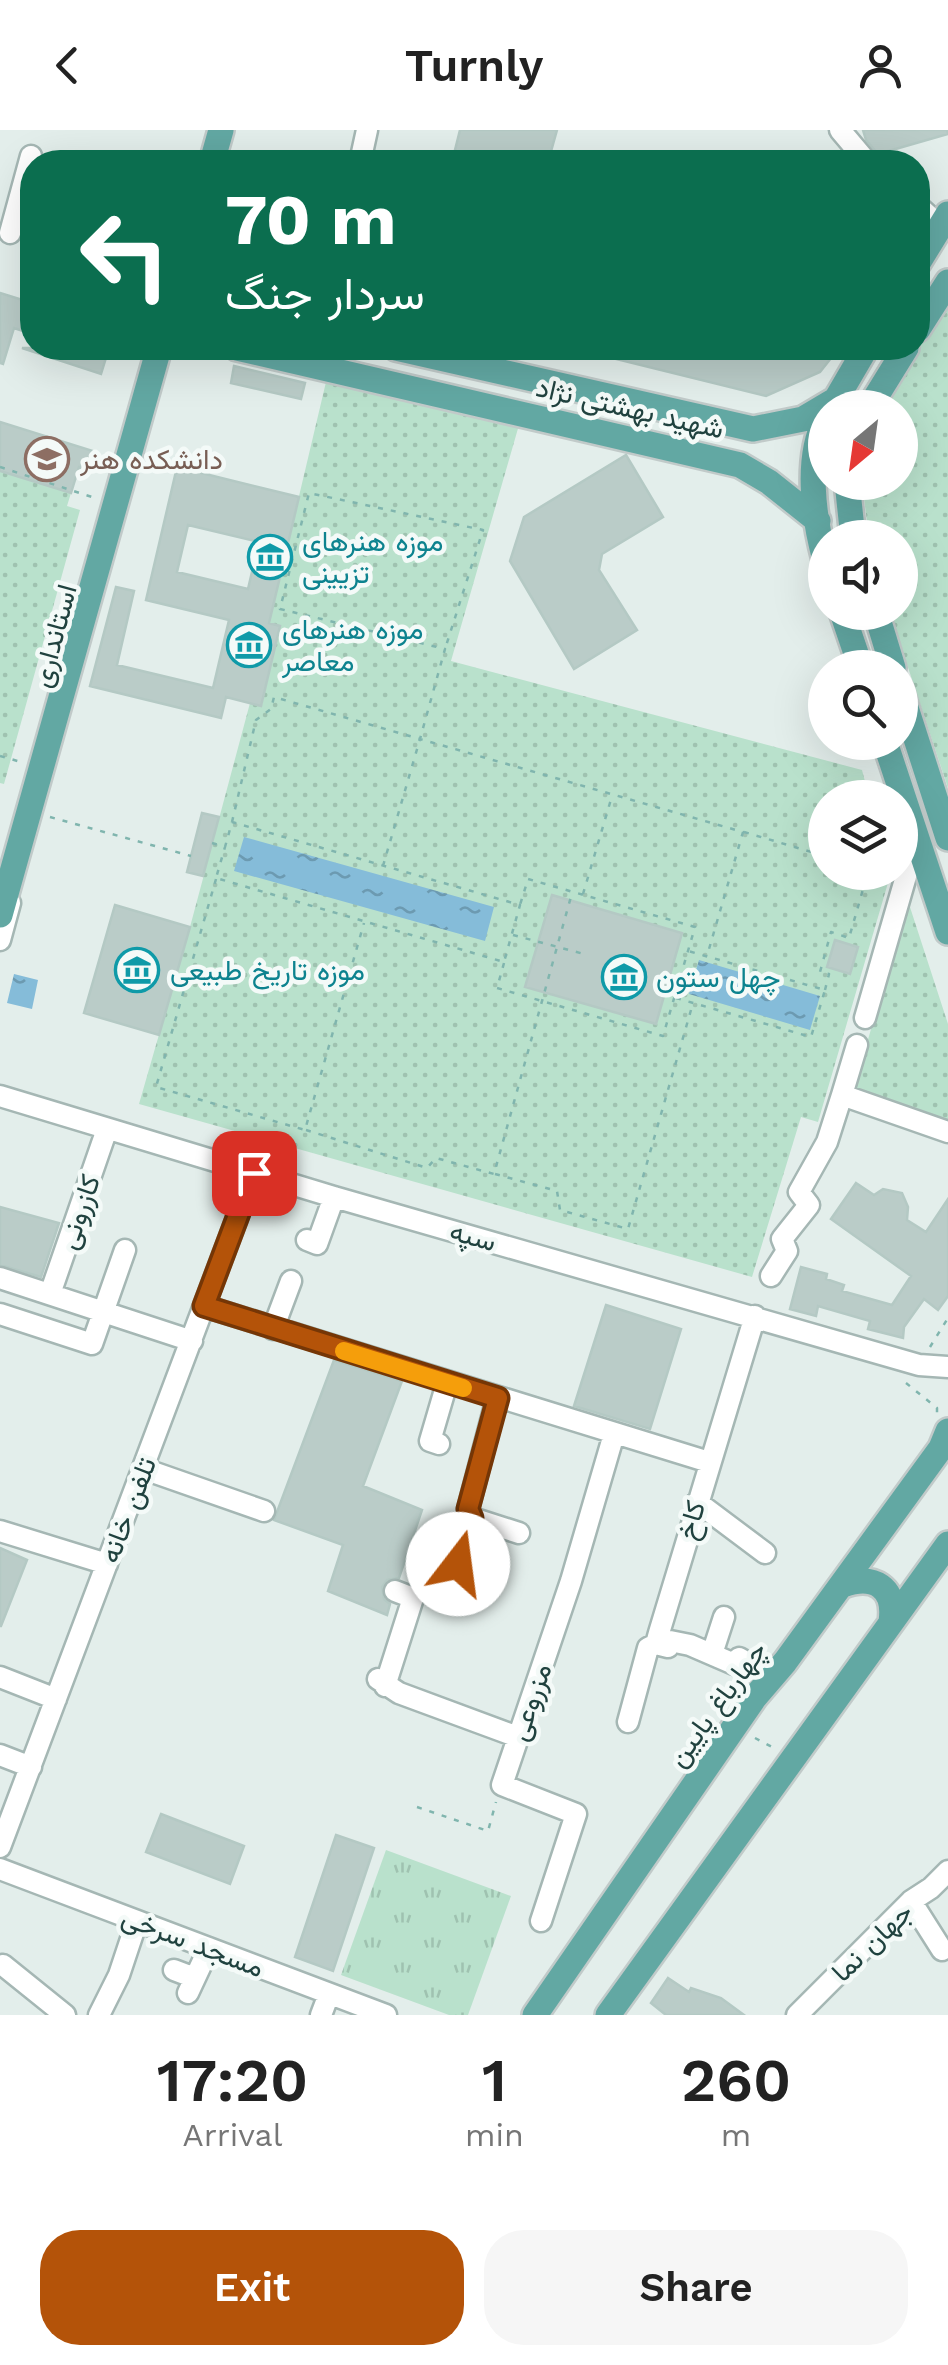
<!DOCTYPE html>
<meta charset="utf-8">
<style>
:root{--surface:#fff;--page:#f6f6f6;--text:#222;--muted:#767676;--accent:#b45309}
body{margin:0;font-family:"Work Sans",Vazirmatn,sans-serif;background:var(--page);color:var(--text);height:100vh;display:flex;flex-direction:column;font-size:38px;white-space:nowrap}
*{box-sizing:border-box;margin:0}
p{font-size:32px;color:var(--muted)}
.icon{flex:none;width:55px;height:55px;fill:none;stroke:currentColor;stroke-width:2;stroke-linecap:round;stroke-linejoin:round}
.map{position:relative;height:1885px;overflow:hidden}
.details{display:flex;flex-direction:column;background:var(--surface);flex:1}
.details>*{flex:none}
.guide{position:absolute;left:20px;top:20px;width:910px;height:210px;border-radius:40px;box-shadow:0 10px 40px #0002;background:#0b6e4f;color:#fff;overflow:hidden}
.needle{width:65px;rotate:209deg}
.controls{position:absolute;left:808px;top:260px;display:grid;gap:20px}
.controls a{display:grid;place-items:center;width:110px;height:110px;border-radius:50%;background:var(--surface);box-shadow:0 10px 40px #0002;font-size:50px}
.pin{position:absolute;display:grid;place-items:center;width:85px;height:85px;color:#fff;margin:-42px;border-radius:20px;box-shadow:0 5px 15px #0006}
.me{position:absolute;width:110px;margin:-55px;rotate:15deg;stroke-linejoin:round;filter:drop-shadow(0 0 8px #0008)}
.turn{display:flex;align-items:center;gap:35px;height:210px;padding:0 40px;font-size:45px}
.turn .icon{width:130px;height:130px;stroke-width:2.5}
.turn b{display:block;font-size:70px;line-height:85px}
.eta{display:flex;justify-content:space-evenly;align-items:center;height:170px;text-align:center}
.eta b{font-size:60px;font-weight:600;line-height:70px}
.cta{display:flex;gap:20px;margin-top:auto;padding:20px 40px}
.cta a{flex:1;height:115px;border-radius:40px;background:var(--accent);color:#fff;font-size:40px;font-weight:600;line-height:115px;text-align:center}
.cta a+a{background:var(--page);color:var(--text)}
header{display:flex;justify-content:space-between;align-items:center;height:130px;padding:0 40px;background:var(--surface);font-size:45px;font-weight:600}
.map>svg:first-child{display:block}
</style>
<header><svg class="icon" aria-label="back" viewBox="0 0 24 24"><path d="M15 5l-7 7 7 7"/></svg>Turnly<svg class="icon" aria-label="person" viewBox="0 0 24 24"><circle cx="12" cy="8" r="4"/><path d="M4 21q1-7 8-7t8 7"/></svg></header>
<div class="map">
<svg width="948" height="1885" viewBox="0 0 948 1885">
<defs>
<pattern id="grass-tufts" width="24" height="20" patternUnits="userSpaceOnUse" patternTransform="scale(2.5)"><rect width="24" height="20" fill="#b9e1cc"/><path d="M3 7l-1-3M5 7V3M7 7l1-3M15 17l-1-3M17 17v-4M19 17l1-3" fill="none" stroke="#9fc2b0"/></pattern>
<pattern id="park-dots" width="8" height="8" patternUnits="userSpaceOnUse" patternTransform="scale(2.5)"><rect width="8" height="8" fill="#b9e1cc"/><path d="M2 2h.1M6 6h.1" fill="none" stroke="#9fc2b0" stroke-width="1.8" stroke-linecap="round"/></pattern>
<pattern id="water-ripples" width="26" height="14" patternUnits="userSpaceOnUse" patternTransform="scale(2.5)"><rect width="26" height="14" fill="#85bcd9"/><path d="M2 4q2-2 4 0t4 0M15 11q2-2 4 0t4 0" fill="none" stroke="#6c9ab1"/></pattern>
</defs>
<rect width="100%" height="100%" fill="#e3eeeb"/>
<path fill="url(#grass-tufts)" d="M386 1720 511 1766 468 1885H449L341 1845Z"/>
<path fill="url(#park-dots)" d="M948 171V658L890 483 900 482V408L869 407 862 353 900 352V278L883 277Z
M326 252 519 295 451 531 862 640 869 667 825 668V742H889L890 746 818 992 801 987 752 1147 139 974 190 797 250 573 262 575 280 496 269 493Z
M0 341 71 363 67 376 80 380 4 654 0 653Z
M908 771 948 894V991L854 958Z"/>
<path fill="url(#water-ripples)" d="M244 707 494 777 485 811 234 741Z
M699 830 820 866 810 900 689 864Z
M14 844 38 850 32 879 7 873Z"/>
<path fill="#baccc8" stroke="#b4c9c4" stroke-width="2.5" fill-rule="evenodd" d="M460 0H557L548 32H452Z
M863 0H947L948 4 878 24 866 10Z
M0 163 32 173V204L14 198 3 234 0 233Z
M22 218H109L101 244Z
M588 218H839L820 242 766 266 588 222Z
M234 236 305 253 301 269 231 253Z
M0 292 96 322 90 341 79 337 71 363 0 341Z
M626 325 663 387 602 424 599 440 637 500 574 539 510 431 524 387Z
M177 337 299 367 269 493 280 496 261 576 226 567 221 588 90 556 116 457 134 461 117 535 213 558 229 490 146 470ZM188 395 259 412 248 459 177 442Z
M202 683 219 687 203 746 187 742Z
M552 765 682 803 656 894 525 857Z
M115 775 190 797 159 905 84 883Z
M835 810 858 817 850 844 827 837Z
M856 1053 874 1065 883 1059 902 1063 908 1077 907 1090 926 1102 948 1069V1166L938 1180 924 1169 904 1197 903 1208 868 1199 870 1191 818 1176 816 1186 790 1179 801 1137 827 1144 826 1149 844 1155 842 1161 892 1175 911 1146 831 1089Z
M0 1077 59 1093 41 1147 0 1135Z
M606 1175 681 1199 650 1299 574 1276Z
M334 1230 402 1251 363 1356 422 1380 399 1448 387 1450 382 1457 384 1469 390 1474 387 1485 328 1461 343 1415 274 1390Z
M0 1418 27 1430 1 1496H0Z
M161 1684 244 1716 230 1754 146 1722Z
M336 1705 374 1718 333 1841 295 1827Z
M668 1848 689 1862 691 1858 721 1868 744 1885H666L651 1873Z"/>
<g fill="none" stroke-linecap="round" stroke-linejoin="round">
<defs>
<path id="minor" d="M840 0 867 32
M360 32 367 0
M918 76 940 96
M10 103 31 26
M0 810 10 773
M865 888 917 708
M857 915 842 965 948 1002
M0 966 334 1067 919 1235 948 1237
M307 1110 317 1114 334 1067
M771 1146 787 1121 782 1109 809 1075 799 1062 827 1012 842 965
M0 1148 192 1211
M50 1164 107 999
M204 1176 709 1332
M0 1184 92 1214 125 1120
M273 1199 291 1151
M439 1314 430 1311 447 1253
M144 1339 264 1381
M697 1372 765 1423
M472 1388 519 1403
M0 1401 107 1434
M459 1434 472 1388 468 1379 497 1268
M656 1514 668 1517 670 1511 690 1515 734 1534 739 1528 773 1547
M712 1524 724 1487
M0 1547 56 1569
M378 1549 399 1563 518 1607
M385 1556 413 1468 395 1461
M628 1592 648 1518 656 1514 659 1503 755 1186
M0 1625 31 1637
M0 1717 254 1043
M0 1739 386 1885
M911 1771 942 1820
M541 1791 576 1684 502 1655 571 1451 614 1304
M3 1835 65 1885
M174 1840 195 1848
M188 1863 209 1818
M99 1885 119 1845 137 1791
M321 1885 329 1864
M797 1885 911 1771 931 1758 948 1741"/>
<path id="major" d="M212 32 221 0
M918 133 948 84
M918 199 948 152
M237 218 740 335 769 352 818 391
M396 218 753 299 803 289 835 270
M831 278 866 218
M869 278 906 218
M825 290C805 330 814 389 825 430
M847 352 853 408
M842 482 861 538
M876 482 893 538
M900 559 948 708
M885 612 948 802
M0 785 159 218
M843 1455C874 1444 896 1457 891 1492
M535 1885 755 1567 785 1532 941 1318 948 1301
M608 1885 948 1414"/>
</defs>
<use href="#minor" stroke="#a5b7b4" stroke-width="25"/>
<use href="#major" stroke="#c1cac9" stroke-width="30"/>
<path stroke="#80b5ae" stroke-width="2.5" stroke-dasharray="5 8" stroke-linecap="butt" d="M0 337 95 368
M0 626 21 632
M50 687 191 726
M232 692 256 590 271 579 274 567 420 609 445 519 280 479 309 363 483 400 445 519
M744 702 825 726
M212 713 225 717 232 692 520 775 504 832 216 748 225 717
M383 736 420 609 743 702 707 826
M216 749 156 957 305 1000 364 793
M583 764 612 666
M513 805 584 824
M504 833 497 858 663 906 695 797 528 749 520 775
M825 860 829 844 820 842 831 802 849 808 868 742
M676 868 811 907 825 860 688 821
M306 1000 427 1038 436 1028 494 1044 572 763
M495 1044 557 1061 560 1080 628 1099 693 873
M930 1217 948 1188
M906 1253 937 1278V1283
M755 1608 774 1618
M417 1677 488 1701 496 1672"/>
<use href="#minor" stroke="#fff" stroke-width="20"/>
<use href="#major" stroke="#62a8a3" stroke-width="25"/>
</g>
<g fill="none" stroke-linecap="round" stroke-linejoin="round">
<defs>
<path id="route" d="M254 1043 204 1176 498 1268 468 1379 472 1388 458 1434"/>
</defs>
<use href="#route" stroke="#753606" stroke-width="25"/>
<use href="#route" stroke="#b45309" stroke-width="18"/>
<path stroke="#f59e0b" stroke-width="18" d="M344 1221 463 1258"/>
</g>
<defs>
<symbol id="university-ring" viewBox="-11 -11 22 22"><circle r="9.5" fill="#f4faf8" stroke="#8d6e63" stroke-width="1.5"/><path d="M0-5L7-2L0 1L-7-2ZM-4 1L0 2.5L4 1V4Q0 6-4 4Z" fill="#8d6e63"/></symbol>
<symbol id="museum-ring" viewBox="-11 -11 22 22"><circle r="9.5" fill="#f4faf8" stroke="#0f9aa8" stroke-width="1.5"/><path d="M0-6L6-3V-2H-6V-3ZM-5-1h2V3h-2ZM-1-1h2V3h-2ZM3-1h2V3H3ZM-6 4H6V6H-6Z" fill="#0f9aa8"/></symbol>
</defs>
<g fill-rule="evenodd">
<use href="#university-ring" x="22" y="304" width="50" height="50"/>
<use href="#museum-ring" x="245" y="402" width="50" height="50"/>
<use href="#museum-ring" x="224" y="490" width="50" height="50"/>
<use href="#museum-ring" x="112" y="815" width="50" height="50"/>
<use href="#museum-ring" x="599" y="822" width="50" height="50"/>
</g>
<g text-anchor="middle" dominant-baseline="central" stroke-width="9" stroke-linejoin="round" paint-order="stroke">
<g font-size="28" fill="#20423f" stroke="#f4faf8">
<text transform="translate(630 278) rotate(13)">شهید بهشتی نژاد</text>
<text transform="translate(54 506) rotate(-75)">استانداری</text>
<text transform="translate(79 1082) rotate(-71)">کازرونی</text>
<text transform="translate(473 1106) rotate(16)">سپه</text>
<text transform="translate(128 1380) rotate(-69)">تلفن خانه</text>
<text transform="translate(691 1390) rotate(-73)">کاخ</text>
<text transform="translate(530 1572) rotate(-71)">مزروعی</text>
<text transform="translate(717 1574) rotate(-54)">چهارباغ پایین</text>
<text transform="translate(193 1812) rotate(21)">مسجد سرخی</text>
<text transform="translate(872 1812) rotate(-44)">جهان نما</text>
</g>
<g font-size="28" fill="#785e54" stroke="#f4faf8" text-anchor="start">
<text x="80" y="329">دانشکده هنر</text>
</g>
<g font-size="28" fill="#0d838f" stroke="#f4faf8" text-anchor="start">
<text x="302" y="411">موزه هنرهای<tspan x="302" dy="32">تزیینی</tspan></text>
<text x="282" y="499">موزه هنرهای<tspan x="282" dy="32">معاصر</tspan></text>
<text x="170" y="840">موزه تاریخ طبیعی</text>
<text x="656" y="847">چهل ستون</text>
</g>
</g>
</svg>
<div class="controls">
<a><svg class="needle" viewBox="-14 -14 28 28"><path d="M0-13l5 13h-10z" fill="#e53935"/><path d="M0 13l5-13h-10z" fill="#767676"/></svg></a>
<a><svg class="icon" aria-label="sound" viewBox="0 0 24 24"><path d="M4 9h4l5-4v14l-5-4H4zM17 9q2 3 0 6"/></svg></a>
<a><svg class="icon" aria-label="search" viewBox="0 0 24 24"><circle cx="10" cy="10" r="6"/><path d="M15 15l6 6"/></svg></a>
<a><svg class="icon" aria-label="layers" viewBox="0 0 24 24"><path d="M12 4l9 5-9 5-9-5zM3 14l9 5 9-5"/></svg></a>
</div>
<div class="pin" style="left:254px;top:1043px;background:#d93025"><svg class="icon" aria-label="arrive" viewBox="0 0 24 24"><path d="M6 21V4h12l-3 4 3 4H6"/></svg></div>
<svg class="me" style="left:458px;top:1434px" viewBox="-20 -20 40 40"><circle r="19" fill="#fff"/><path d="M0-13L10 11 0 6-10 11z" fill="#b45309"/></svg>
<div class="guide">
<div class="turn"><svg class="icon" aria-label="left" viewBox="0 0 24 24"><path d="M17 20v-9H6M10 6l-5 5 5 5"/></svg><div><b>70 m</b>سردار جنگ</div></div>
</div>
</div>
<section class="details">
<div class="eta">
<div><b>17:20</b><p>Arrival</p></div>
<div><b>1</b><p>min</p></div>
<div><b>260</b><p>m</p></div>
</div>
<div class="cta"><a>Exit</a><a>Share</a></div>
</section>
